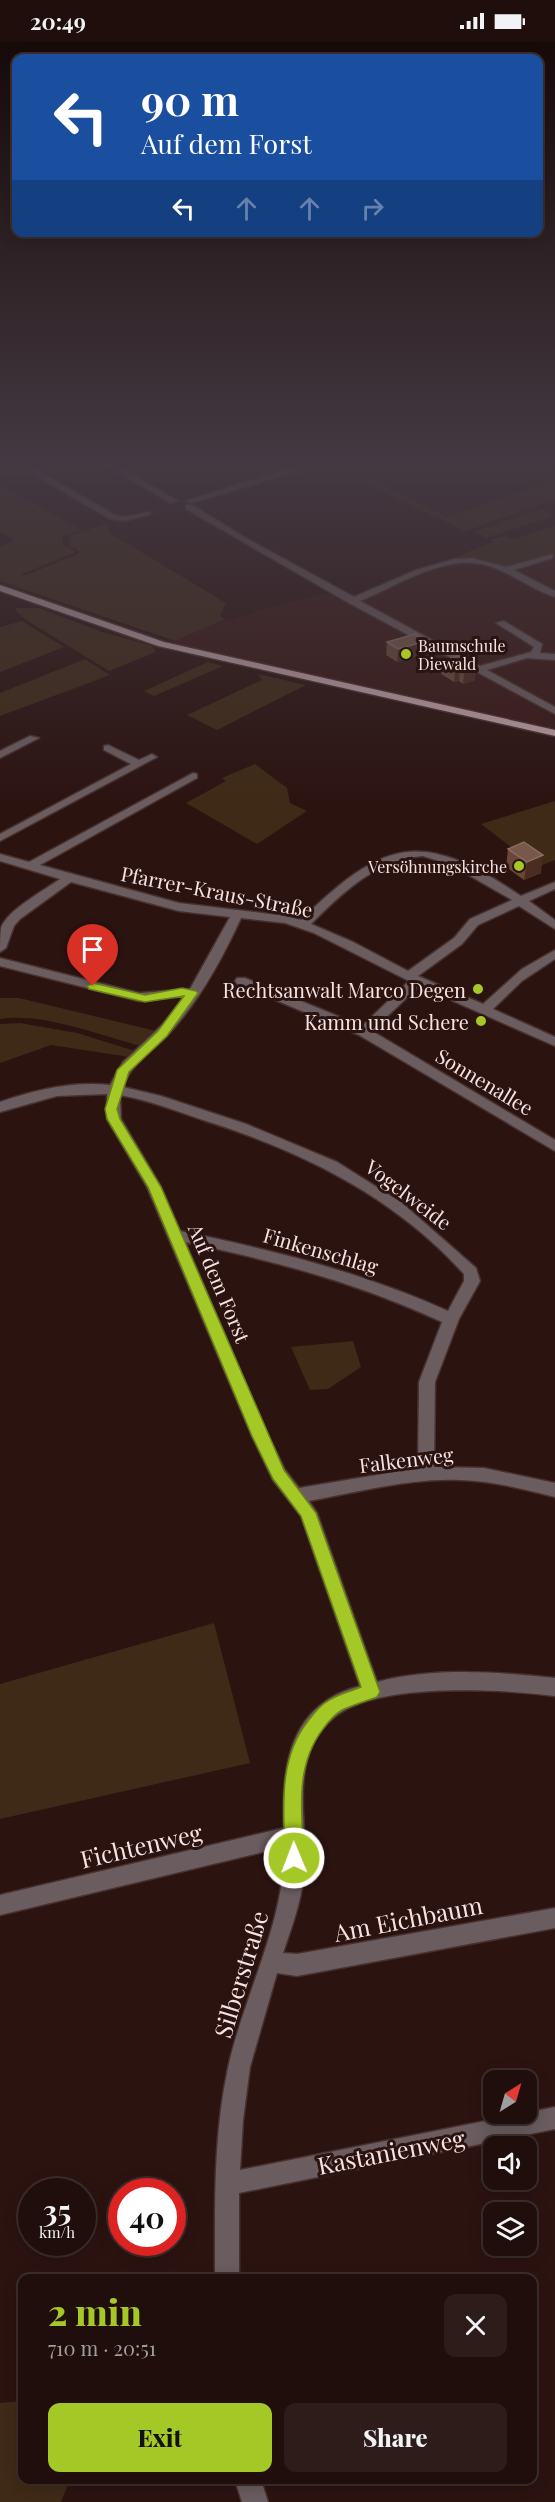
<!DOCTYPE html>
<meta charset="utf-8">
<style>
:root{--surface:#200e0c;--page:#2d1c1a;--text:#f1f3f6;--muted:#a29c9d;--line:#3d2e2d;--accent:#a4c825}
body{margin:0;font-family:"Playfair Display",serif;background:var(--page);color:var(--text);height:100vh;display:flex;flex-direction:column;font-size:22px;white-space:nowrap}
*{box-sizing:border-box;margin:0}
p{font-size:20px;color:var(--muted)}
.icon{flex:none;width:33px;height:33px;fill:none;stroke:currentColor;stroke-width:2;stroke-linecap:round;stroke-linejoin:round}
.map{position:relative;flex:1;overflow:hidden}
.side{position:absolute;left:18px;top:2232px;width:519px;height:210px;display:flex;flex-direction:column;background:var(--surface);border-radius:12px;box-shadow:0 3px 15px #0003,0 0 0 2px var(--line)}
.side>*{flex:none}
.hud{position:absolute;left:12px;top:12px;width:531px;height:183px;border-radius:12px;box-shadow:0 3px 15px #0003,0 0 0 2px var(--line);background:#1a4fa0;color:#fff;overflow:hidden}
.needle{width:39px;rotate:37deg}
.controls{position:absolute;left:483px;top:2028px;display:grid;gap:12px}
.controls a{display:grid;place-items:center;width:54px;height:54px;border-radius:12px;background:var(--surface);box-shadow:0 3px 15px #0003,0 0 0 2px var(--line);font-size:30px}
.speed{position:absolute;left:18px;top:2136px;display:flex;gap:12px;font-size:30px;font-weight:700;text-align:center}
.speed>*{display:grid;place-content:center;width:78px;height:78px;border-radius:50%;background:var(--surface);box-shadow:0 3px 15px #0003,0 0 0 2px var(--line);line-height:1}
.speed small{font-size:15px;font-weight:400}
.speed .limit{border:9px solid #d22;background:#fff;color:#111}
.pin{position:absolute;display:grid;place-items:center;width:51px;height:51px;color:#fff;margin:-62px -26px;border-radius:50% 50% 50% 0;rotate:-45deg;box-shadow:0 0 6px #0007}
.pin .icon{rotate:45deg}
.me{position:absolute;width:66px;margin:-33px;rotate:359deg;stroke-linejoin:round;filter:drop-shadow(0 0 4px #0008)}
.turn{display:flex;align-items:center;gap:21px;height:126px;padding:0 30px;font-size:27px}
.turn .icon{width:78px;height:78px;stroke-width:2.5}
.turn b{display:block;font-size:42px;line-height:51px}
.lanes{display:flex;align-items:center;height:57px;padding:0 30px;background:#0003;justify-content:center;gap:30px;direction:ltr}
.lanes .off{opacity:.35}
.round{display:grid;place-items:center;flex:none;width:63px;height:63px;border-radius:12px;background:var(--page)}
.summary{display:flex;align-items:center;justify-content:space-between;height:102px;padding:0 30px}
h1{font-size:36px;font-weight:800;line-height:45px;color:var(--accent)}
.action{display:flex;gap:12px;margin-top:auto;padding:12px 30px}
.action a{flex:1;height:69px;border-radius:12px;background:var(--accent);color:#111;font-size:24px;font-weight:800;line-height:69px;text-align:center}
.action a+a{background:var(--page);color:var(--text)}
.status{display:flex;justify-content:space-between;align-items:center;height:42px;padding:0 30px;background:var(--surface);direction:ltr}
.status svg{height:16px;fill:currentColor}
.map>svg:first-child{display:block}
</style>
<div class="status"><b>20:49</b><svg viewBox="0 0 49 12"><path d="M0 12V9h3v3zM5 12V6h3v6zM10 12V3h3v9zM15 12V0h3v12zM26 1h20v11H26zM47 4h2v5h-2z"/></svg></div>
<div class="map">
<svg width="555" height="2460" viewBox="0 0 555 2460">
<rect width="100%" height="100%" fill="#2b1310"/>
<path fill="#381815" d="M0 418H8L30 430 0 438Z
M555 511V689L171 601 225 577 228 579 269 565 330 551 351 561 450 522 475 520 503 528Z"/>
<path fill="#3e2a16" d="M369 436 448 475 555 438V461L549 459 465 489 360 439Z
M0 443 82 488 63 494 62 502 76 510 22 532 24 534 78 512 80 509 69 503 71 493 110 481 108 485 111 492 226 561 220 574 225 577 175 599 0 539V505L15 498 0 490Z
M543 467 555 473 486 496 473 490Z
M555 483V511L510 526 479 517H451L493 500 490 498 505 494 515 497Z
M15 566H39L102 590 152 604 156 610 109 629 26 578 18 571Z
M22 579 64 605 0 630V585Z
M85 617 110 633 0 674V651Z
M208 620 223 624 154 654 144 649Z
M258 632 306 643 217 688 187 673 262 638Z
M255 722 287 746 290 761 307 769 257 802 186 761 226 739 222 736Z
M555 759V818L537 825 481 782Z
M0 956H19L156 989 141 1004C99 993 42 970 0 977Z
M20 981 77 991 135 1009 129 1015 51 1003 0 1021V982Z
M353 1299 361 1325 328 1347 310 1348 291 1305Z
M214 1581 250 1721 0 1777V1642Z
M22 2359V2438H70L61 2460H0V2361Z"/>
<g fill="none" stroke-linecap="round" stroke-linejoin="round">
<defs>
<path id="minor" d="M9 418H19L115 473 124 475 148 470 152 472 124 479 110 477Z
M96 418H106L178 459 171 461Z
M305 418H315L296 430 192 461 185 459 290 426Z
M186 463H192L244 495 354 555 416 528 455 517 472 516 506 525 553 512V516L514 528 555 549V555C533 548 514 533 492 525 448 509 400 543 360 559L480 624 531 610 534 605 496 581 504 579 542 602 540 611 555 612V618L527 616 487 628 555 665V672L349 561 186 467Z
M30 694 39 696 0 716V709Z
M108 703 139 718 152 712 157 715 0 799V792L131 722 104 708V704Z
M193 731 197 732V736L40 823 179 861 286 874 301 878C385 796 422 787 521 854L555 840V847L529 859 555 878V887L519 864 478 883 462 902 418 934 483 962 522 927 555 908V917L522 939 493 967 555 995V1004L419 944 372 989 555 1098V1109L359 993 237 942 235 939 237 936H245L362 984 409 939 314 891 285 881 241 876C223 915 202 954 174 986 157 1007 132 1018 123 1045L161 1054 246 1082 337 1120 402 1161 476 1226 480 1239 459 1277 435 1340 434 1425 484 1426 555 1441V1455C524 1447 492 1439 460 1438 409 1436 359 1450 309 1459L317 1471 377 1640C434 1625 498 1630 555 1636V1654C502 1647 385 1641 340 1671 320 1684 309 1705 305 1727 299 1760 307 1794 304 1827 303 1856 292 1884 283 1911L297 1912 555 1866V1886L297 1934 277 1931 250 2025 243 2078 240 2128 555 2065V2087L239 2151V2236H215C215 2166 213 2095 228 2026 243 1955 286 1878 284 1805L0 1873V1853L284 1786C281 1723 290 1662 360 1644L301 1474 273 1438 252 1394 147 1145 107 1077V1052L57 1054 0 1070V1060C35 1048 72 1039 110 1043L123 1020 164 981 185 954 139 959 0 924V916L139 951 190 947 230 875 179 869 71 840 20 877 14 884 6 906 0 910C0 902 0 893 1 886 7 868 45 848 60 837L0 819V812L29 820ZM423 814 451 823 512 858 470 877 454 896 408 929 353 900 311 882C342 851 377 817 423 814ZM120 1053C149 1058 176 1069 203 1078 301 1109 394 1154 464 1232V1239L448 1269C361 1230 273 1208 180 1189L161 1145 121 1077ZM185 1200C278 1220 355 1240 442 1280L419 1340 418 1426 299 1446 285 1428 268 1394Z
M235 2438H261L268 2460H242Z"/>
<path id="major" d="M0 543 164 600 555 688V694L158 604 0 549Z"/>
</defs>
<use href="#minor" stroke="#47302d" stroke-width="3"/>
<use href="#major" stroke="#47302d" stroke-width="3"/>
<use href="#minor" fill="#6a5c5f" fill-rule="evenodd"/>
<use href="#major" fill="#bc9fa4" fill-rule="evenodd"/>
</g>
<path fill="#694839" d="M426 599 425 611 397 620 386 613 387 600Z
M458 614 475 638 463 642 459 639 454 640 441 632 442 619Z
M524 800 541 831 524 838 506 825 508 807Z"/>
<path fill="#4a2c21" d="M426 599 425 611 397 620 398 607Z
M476 625 475 638 463 642 464 629Z
M460 626 459 639 454 640 455 628Z
M543 813 541 831 524 838 527 820Z"/>
<path fill="#78584b" stroke="#8b6e62" stroke-width="1.5" d="M415 592 426 599 398 607 387 600Z
M458 614 476 625 464 629 460 626 455 628 442 619Z
M524 800 543 813 527 820 508 807Z"/>
<linearGradient id="sky" x2="0" y2="1"><stop stop-color="#180a09"/><stop offset="0.55" stop-color="#443942"/><stop offset="1" stop-color="#443942" stop-opacity="0"/></linearGradient>
<rect width="555" height="763" fill="url(#sky)"/>
<path fill="#a4c825" stroke="#6b8218" stroke-width="1.5" d="M93 941 145 953 182 946 196 949 198 951 167 994 129 1030 117 1067 120 1077 161 1145 284 1428 316 1471 380 1650 377 1655C366 1659 353 1663 342 1668 334 1673 328 1680 323 1687 294 1725 302 1771 304 1816L301 1823 294 1825 288 1823 285 1816C284 1769 277 1718 308 1679 315 1670 321 1662 331 1657 340 1652 351 1649 361 1645L301 1474 273 1437 252 1394 148 1145 107 1077 105 1067 117 1028 158 989 184 954 145 960 89 947 87 944Z"/>
<g fill="#a4c825" stroke="#2b1310" stroke-width="2">
<circle cx="406" cy="612" r="6"/>
<circle cx="519" cy="824" r="6"/>
<circle cx="478" cy="947" r="6"/>
<circle cx="481" cy="979" r="6"/>
</g>
<g text-anchor="middle" dominant-baseline="central" stroke-width="6" stroke-linejoin="round" paint-order="stroke">
<g font-size="16" fill="#f5e3e1" stroke="#2b1310" text-anchor="start">
<text x="418" y="603">Baumschule<tspan x="418" dy="18">Diewald</tspan></text>
<text x="507" y="824" text-anchor="end">Versöhnungskirche</text>
</g>
<g font-size="20" fill="#f5e3e1" stroke="#2b1310">
<text transform="translate(217 849) rotate(11)">Pfarrer-Kraus-Straße</text>
<text transform="translate(485 1039) rotate(31)">Sonnenallee</text>
<text transform="translate(409 1152) rotate(37)">Vogelweide</text>
<text transform="translate(321 1208) rotate(16)">Finkenschlag</text>
<text transform="translate(220 1241) rotate(67)">Auf dem Forst</text>
<text transform="translate(406 1417) rotate(-7)">Falkenweg</text>
</g>
<g font-size="20" fill="#f5e3e1" stroke="#2b1310" text-anchor="end">
<text x="466" y="947">Rechtsanwalt Marco Degen</text>
<text x="469" y="979">Kamm und Schere</text>
</g>
<g font-size="24" fill="#f5e3e1" stroke="#2b1310">
<text transform="translate(141 1803) rotate(-13)">Fichtenweg</text>
<text transform="translate(408 1876) rotate(-11)">Am Eichbaum</text>
<text transform="translate(240 1932) rotate(-73)">Silberstraße</text>
<text transform="translate(391 2109) rotate(-11)">Kastanienweg</text>
</g>
</g>
</svg>
<div class="controls">
<a><svg class="needle" viewBox="-14 -14 28 28"><path d="M0-13l5 13h-10z" fill="#e53935"/><path d="M0 13l5-13h-10z" fill="#a29c9d"/></svg></a>
<a><svg class="icon" aria-label="sound" viewBox="0 0 24 24"><path d="M4 9h4l5-4v14l-5-4H4zM17 9q2 3 0 6"/></svg></a>
<a><svg class="icon" aria-label="layers" viewBox="0 0 24 24"><path d="M12 4l9 5-9 5-9-5zM3 14l9 5 9-5"/></svg></a>
</div>
<div class="speed"><div>35<small>km/h</small></div><div class="limit">40</div></div>
<div class="pin" style="left:93px;top:944px;background:#d93025"><svg class="icon" aria-label="arrive" viewBox="0 0 24 24"><path d="M6 21V4h12l-3 4 3 4H6"/></svg></div>
<svg class="me" style="left:294px;top:1816px" viewBox="-20 -20 40 40"><circle r="17" fill="#a4c825" stroke="#fff" stroke-width="3"/><path d="M0-11L8 9 0 5-8 9z" fill="#fff"/></svg>
<div class="hud">
<div class="turn"><svg class="icon" aria-label="left" viewBox="0 0 24 24"><path d="M17 20v-9H6M10 6l-5 5 5 5"/></svg><div><b>90 m</b>Auf dem Forst</div></div>
<div class="lanes"><svg class="icon" aria-label="left" viewBox="0 0 24 24"><path d="M17 20v-9H6M10 6l-5 5 5 5"/></svg><svg class="icon off" aria-label="ahead" viewBox="0 0 24 24"><path d="M12 20V5M6 11l6-6 6 6"/></svg><svg class="icon off" aria-label="ahead" viewBox="0 0 24 24"><path d="M12 20V5M6 11l6-6 6 6"/></svg><svg class="icon off" aria-label="right" viewBox="0 0 24 24"><path d="M7 20v-9h11M14 6l5 5-5 5"/></svg></div>
</div>
<section class="side">
<div class="summary"><div><h1>2 min</h1><p>710 m · 20:51</p></div><a class="round"><svg class="icon" aria-label="close" viewBox="0 0 24 24"><path d="M6 6l12 12M18 6L6 18"/></svg></a></div>
<div class="action"><a>Exit</a><a>Share</a></div>
</section>
</div>
